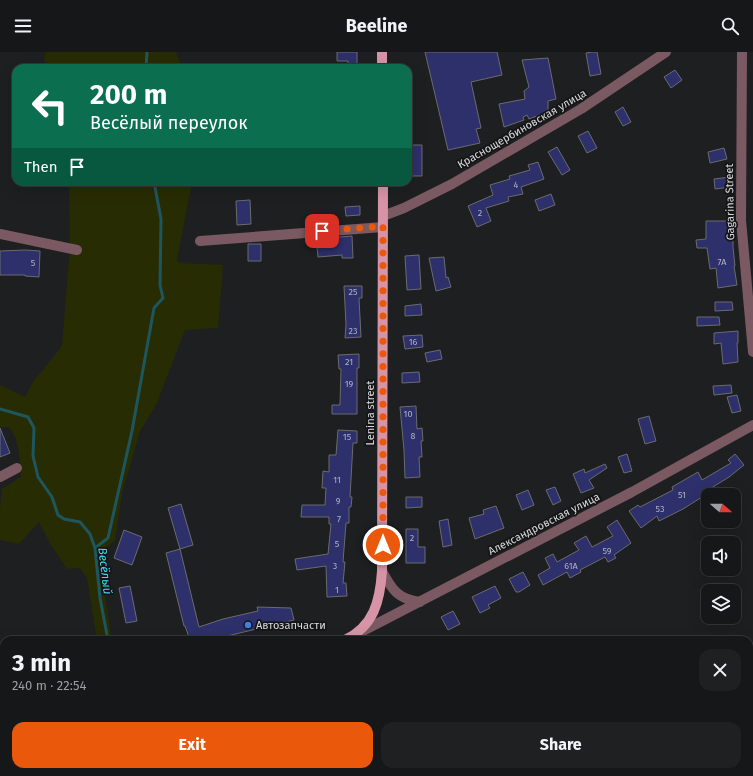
<!DOCTYPE html>
<meta charset="utf-8">
<style>
:root{--surface:#161719;--page:#1f2022;--text:#f1f3f6;--muted:#9e9fa2;--line:#353638;--accent:#ea580c}
body{margin:0;font-family:"Fira Sans",sans-serif;background:var(--page);color:var(--text);height:100vh;display:flex;flex-direction:column;font-size:15px;white-space:nowrap}
*{box-sizing:border-box;margin:0}
p{font-size:13px;color:var(--muted)}
.icon{flex:none;width:22px;height:22px;fill:none;stroke:currentColor;stroke-width:2;stroke-linecap:round;stroke-linejoin:round}
.map{position:relative;flex:1;overflow:hidden}
.panel{position:absolute;left:0px;top:584px;width:753px;height:140px;display:flex;flex-direction:column;background:var(--surface);border-radius:12px 12px 0 0;box-shadow:0 4px 16px #0002,0 0 0 1px var(--line)}
.panel>*{flex:none}
.guide{position:absolute;left:12px;top:12px;width:400px;height:122px;border-radius:12px;box-shadow:0 4px 16px #0002,0 0 0 1px var(--line);background:#0b6e4f;color:#fff;overflow:hidden}
.needle{width:26px;rotate:110deg}
.buttons{position:absolute;left:701px;top:436px;display:grid;gap:8px}
.buttons a{display:grid;place-items:center;width:40px;height:40px;border-radius:8px;background:var(--surface);box-shadow:0 4px 16px #0002,0 0 0 1px var(--line);font-size:20px}
.pin{position:absolute;display:grid;place-items:center;width:34px;height:34px;color:#fff;margin:-17px;border-radius:8px;box-shadow:0 2px 6px #0006}
.me{position:absolute;width:44px;margin:-22px;rotate:0deg;stroke-linejoin:round;filter:drop-shadow(0 0 3px #0008)}
.turn{display:flex;align-items:center;gap:14px;height:84px;padding:0 12px;font-size:18px}
.turn .icon{width:52px;height:52px;stroke-width:2.5}
.turn b{display:block;font-size:28px;line-height:34px}
.then{display:flex;align-items:center;height:38px;padding:0 12px;background:#0003;gap:8px;font-size:15px}
.round{display:grid;place-items:center;flex:none;width:42px;height:42px;border-radius:12px;background:var(--page)}
.summary{display:flex;align-items:center;justify-content:space-between;height:68px;padding:0 12px}
h1{font-size:24px;font-weight:700;line-height:30px}
.primary-button{display:flex;gap:8px;margin-top:auto;padding:8px 12px}
.primary-button a{flex:1;height:46px;border-radius:12px;background:var(--accent);color:#fff;font-size:16px;font-weight:700;line-height:46px;text-align:center}
.primary-button a+a{background:var(--page);color:var(--text)}
header{display:flex;justify-content:space-between;align-items:center;height:52px;padding:0 12px;background:var(--surface);font-size:18px;font-weight:700}
.map>svg:first-child{display:block}
</style>
<header><svg class="icon" aria-label="menu" viewBox="0 0 24 24"><path d="M4 6h16M4 12h16M4 18h16"/></svg>Beeline<svg class="icon" aria-label="search" viewBox="0 0 24 24"><circle cx="10" cy="10" r="6"/><path d="M15 15l6 6"/></svg></header>
<div class="map">
<svg width="753" height="724" viewBox="0 0 753 724">
<rect width="100%" height="100%" fill="#1e1f21"/>
<path fill="#282c02" d="M47 0H176L182 16H47L44 5Z
M69 130H191L190 140 177 208 179 211 223 213 218 276 185 278 156 353 140 379 122 441 115 489 98 501 112 588H97L87 526 80 516 67 517 50 491 39 470 19 492 0 488V457L2 437 21 425C20 408 20 389 9 375H0V333L25 345 33 330 62 294 70 195Z
M4 668V720H9L0 724V670Z"/>
<g fill="none" stroke-linecap="round" stroke-linejoin="round">
<path stroke="#1e5660" stroke-width="3" d="M146 16 147 0
M0 357 28 365 34 376 33 404 38 425 52 445 58 463 64 467 80 470 90 482 95 496 100 546 108 588
M95 496 108 486 132 379 154 256 163 246 160 233 161 167 154 130
M749 641 753 635
M143 720 145 724
M698 724 701 720"/>
</g>
<path fill="#2d306a" stroke="#6b6b6e" d="M337 0H357V14H348V9H337Z
M425 0H497L502 23 471 30 481 76 476 77 480 91 448 98Z
M592 0H597L601 22 590 24 586 1Z
M548 6 556 47 548 49V60L529 67 527 63 523 65 524 68 504 75 499 52 525 47 524 39 529 35 522 8Z
M675 18 682 28 671 36 664 25Z
M623 55 631 70 623 74 615 60Z
M588 79 597 96 587 101 578 84Z
M408 93H422V124H408Z
M557 95 570 118 562 123 548 100Z
M724 96 727 107 710 111 708 100Z
M538 110 544 127 521 135 523 142 508 145 509 149 486 156 491 169 477 175 468 154 493 143 490 133 510 127 509 124 530 118 528 113Z
M730 125 731 135 715 137 714 127Z
M551 142 555 153 539 159 535 148Z
M250 148 251 172 237 173 236 149Z
M360 154V163L346 164 345 155Z
M706 169H730V184H733V195L735 214H734L737 233 718 236 716 216 710 217 707 196H697L696 188 706 187Z
M352 184 353 206H342V203L318 205 316 187Z
M248 192H261V209H248Z
M26 198 40 199 39 225 25 224V223H0V199Z
M419 203 421 237 407 238 405 204Z
M444 205 446 226 448 225 451 235 436 239 429 206Z
M344 234H362V246H359L361 285 345 286 346 273Z
M715 250H732L733 258 715 259Z
M421 252 422 263 405 264V254Z
M697 265H719L720 273 697 274Z
M738 279V291H737L738 310 723 312 721 291 714 292V281Z
M422 283 423 295 405 297 403 284Z
M440 298 442 307 427 310 425 301Z
M359 302V316H357V362H332V353H340L341 317H339L338 303Z
M419 320 420 330 402 331V321Z
M731 333 732 341 714 343 713 334Z
M737 343 741 359 732 361 727 345Z
M416 354 417 377 422 376 423 389H421L422 405H419L420 425 405 426 404 398 400 355Z
M649 364 656 389 645 392 638 367Z
M0 376 10 401 0 405Z
M338 378 357 379V391H353L350 445H352L351 455H349V471H346L343 510H345L343 531H346L347 544 327 545 326 514 297 518 295 507 328 502 331 472H329V465H301L302 453H325L326 436H322L323 419 329 420V403H336Z
M627 402 632 419 624 421 618 405Z
M735 402 744 413 729 425 708 438 710 440 683 457 659 469 657 464 641 476 629 459 638 453 640 455 673 438 672 435 698 420 702 428 731 411 728 408Z
M605 412 607 416 589 428 594 436 581 441 573 422 584 417 585 421Z
M555 435 561 449 553 453 546 438Z
M528 438 534 453 522 458 516 443Z
M406 445H422V455L406 456Z
M181 452 193 493 180 497 168 456Z
M496 454 504 476 475 487 469 466 484 462 483 458Z
M448 467 452 493 443 495 439 469Z
M617 468 631 491 614 503 616 506 608 510 605 505 580 518 581 520 570 526 567 520 543 533 538 523 550 516 545 506 553 502 557 510 579 498 574 491 586 484 592 495 613 484 607 475Z
M406 477H418V495H425V511H406Z
M124 478 142 485 132 513 114 506Z
M180 497 199 575 223 567 258 559 257 555 291 556 294 568 223 585 224 588H190L185 574H184L166 501Z
M523 520 530 533 519 540H516L509 527Z
M130 534 137 569 126 571 119 536Z
M495 534 501 546 488 553 490 556 480 561 472 545Z
M453 559 460 572 448 578 441 565Z"/>
<g fill="none" stroke-linecap="round" stroke-linejoin="round">
<path stroke="#7a5962" stroke-width="10" d="M742 0 741 168 753 300
M383 164 404 156 452 132 581 57 666 0
M0 182 77 198
M200 189 383 175
M0 425 17 416
M382 519C392 538 398 547 420 550
M357 582 632 440 753 373"/>
<path stroke="#d794a6" stroke-width="10" d="M382 0V16
M345 588C374 574 380 549 382 519L383 130
M24 724 32 720"/>
</g>
<g fill="none" stroke-linecap="round" stroke-linejoin="round">
<path stroke="#ea580c" stroke-width="7" stroke-dasharray="0 12.6" d="M322 179 383 174V493"/>
</g>
<circle fill="#3f7fe0" stroke="#151518" stroke-width="1.5" cx="248" cy="573" r="4"/>
<g text-anchor="middle" dominant-baseline="central" stroke-width="3.5" stroke-linejoin="round" paint-order="stroke">
<g font-size="9" fill="#afb0c0">
<text x="516" y="133">4</text>
<text x="480" y="161">2</text>
<text x="722" y="210">7А</text>
<text x="33" y="211">5</text>
<text x="353" y="240">25</text>
<text x="353" y="279">23</text>
<text x="413" y="290">16</text>
<text x="349" y="310">21</text>
<text x="349" y="332">19</text>
<text x="408" y="362">10</text>
<text x="413" y="384">8</text>
<text x="347" y="385">15</text>
<text x="337" y="428">11</text>
<text x="682" y="443">51</text>
<text x="338" y="449">9</text>
<text x="660" y="457">53</text>
<text x="339" y="467">7</text>
<text x="412" y="486">2</text>
<text x="337" y="492">5</text>
<text x="607" y="499">59</text>
<text x="335" y="514">3</text>
<text x="571" y="514">61А</text>
<text x="337" y="538">1</text>
</g>
<g font-size="11" fill="#dadbdc" stroke="#151518">
<text transform="translate(522 77) rotate(-30)">Краснощербиновская улица</text>
<text transform="translate(730 150) rotate(-91)">Gagarina Street</text>
<text transform="translate(370 361) rotate(-90)">Lenina street</text>
<text transform="translate(544 472) rotate(-27)">Александровская улица</text>
</g>
<g font-size="11" fill="#dadbdc" stroke="#151518" text-anchor="start">
<text x="256" y="573">Автозапчасти</text>
</g>
<g font-size="12" font-style="italic" fill="#40ddf5" stroke="#151518">
<text transform="translate(105 519) rotate(83)">Весёлый</text>
</g>
</g>
</svg>
<div class="buttons">
<a><svg class="needle" viewBox="-14 -14 28 28"><path d="M0-13l5 13h-10z" fill="#e53935"/><path d="M0 13l5-13h-10z" fill="#9e9fa2"/></svg></a>
<a><svg class="icon" aria-label="sound" viewBox="0 0 24 24"><path d="M4 9h4l5-4v14l-5-4H4zM17 9q2 3 0 6"/></svg></a>
<a><svg class="icon" aria-label="layers" viewBox="0 0 24 24"><path d="M12 4l9 5-9 5-9-5zM3 14l9 5 9-5"/></svg></a>
</div>
<div class="pin" style="left:322px;top:179px;background:#d93025"><svg class="icon" aria-label="arrive" viewBox="0 0 24 24"><path d="M6 21V4h12l-3 4 3 4H6"/></svg></div>
<svg class="me" style="left:383px;top:493px" viewBox="-20 -20 40 40"><circle r="17" fill="#ea580c" stroke="#fff" stroke-width="3"/><path d="M0-11L8 9 0 5-8 9z" fill="#fff"/></svg>
<div class="guide">
<div class="turn"><svg class="icon" aria-label="left" viewBox="0 0 24 24"><path d="M17 20v-9H6M10 6l-5 5 5 5"/></svg><div><b>200 m</b>Весёлый переулок</div></div>
<div class="then">Then<svg class="icon" aria-label="arrive" viewBox="0 0 24 24"><path d="M6 21V4h12l-3 4 3 4H6"/></svg></div>
</div>
<section class="panel">
<div class="summary"><div><h1>3 min</h1><p>240 m · 22:54</p></div><a class="round"><svg class="icon" aria-label="close" viewBox="0 0 24 24"><path d="M6 6l12 12M18 6L6 18"/></svg></a></div>
<div class="primary-button"><a>Exit</a><a>Share</a></div>
</section>
</div>
